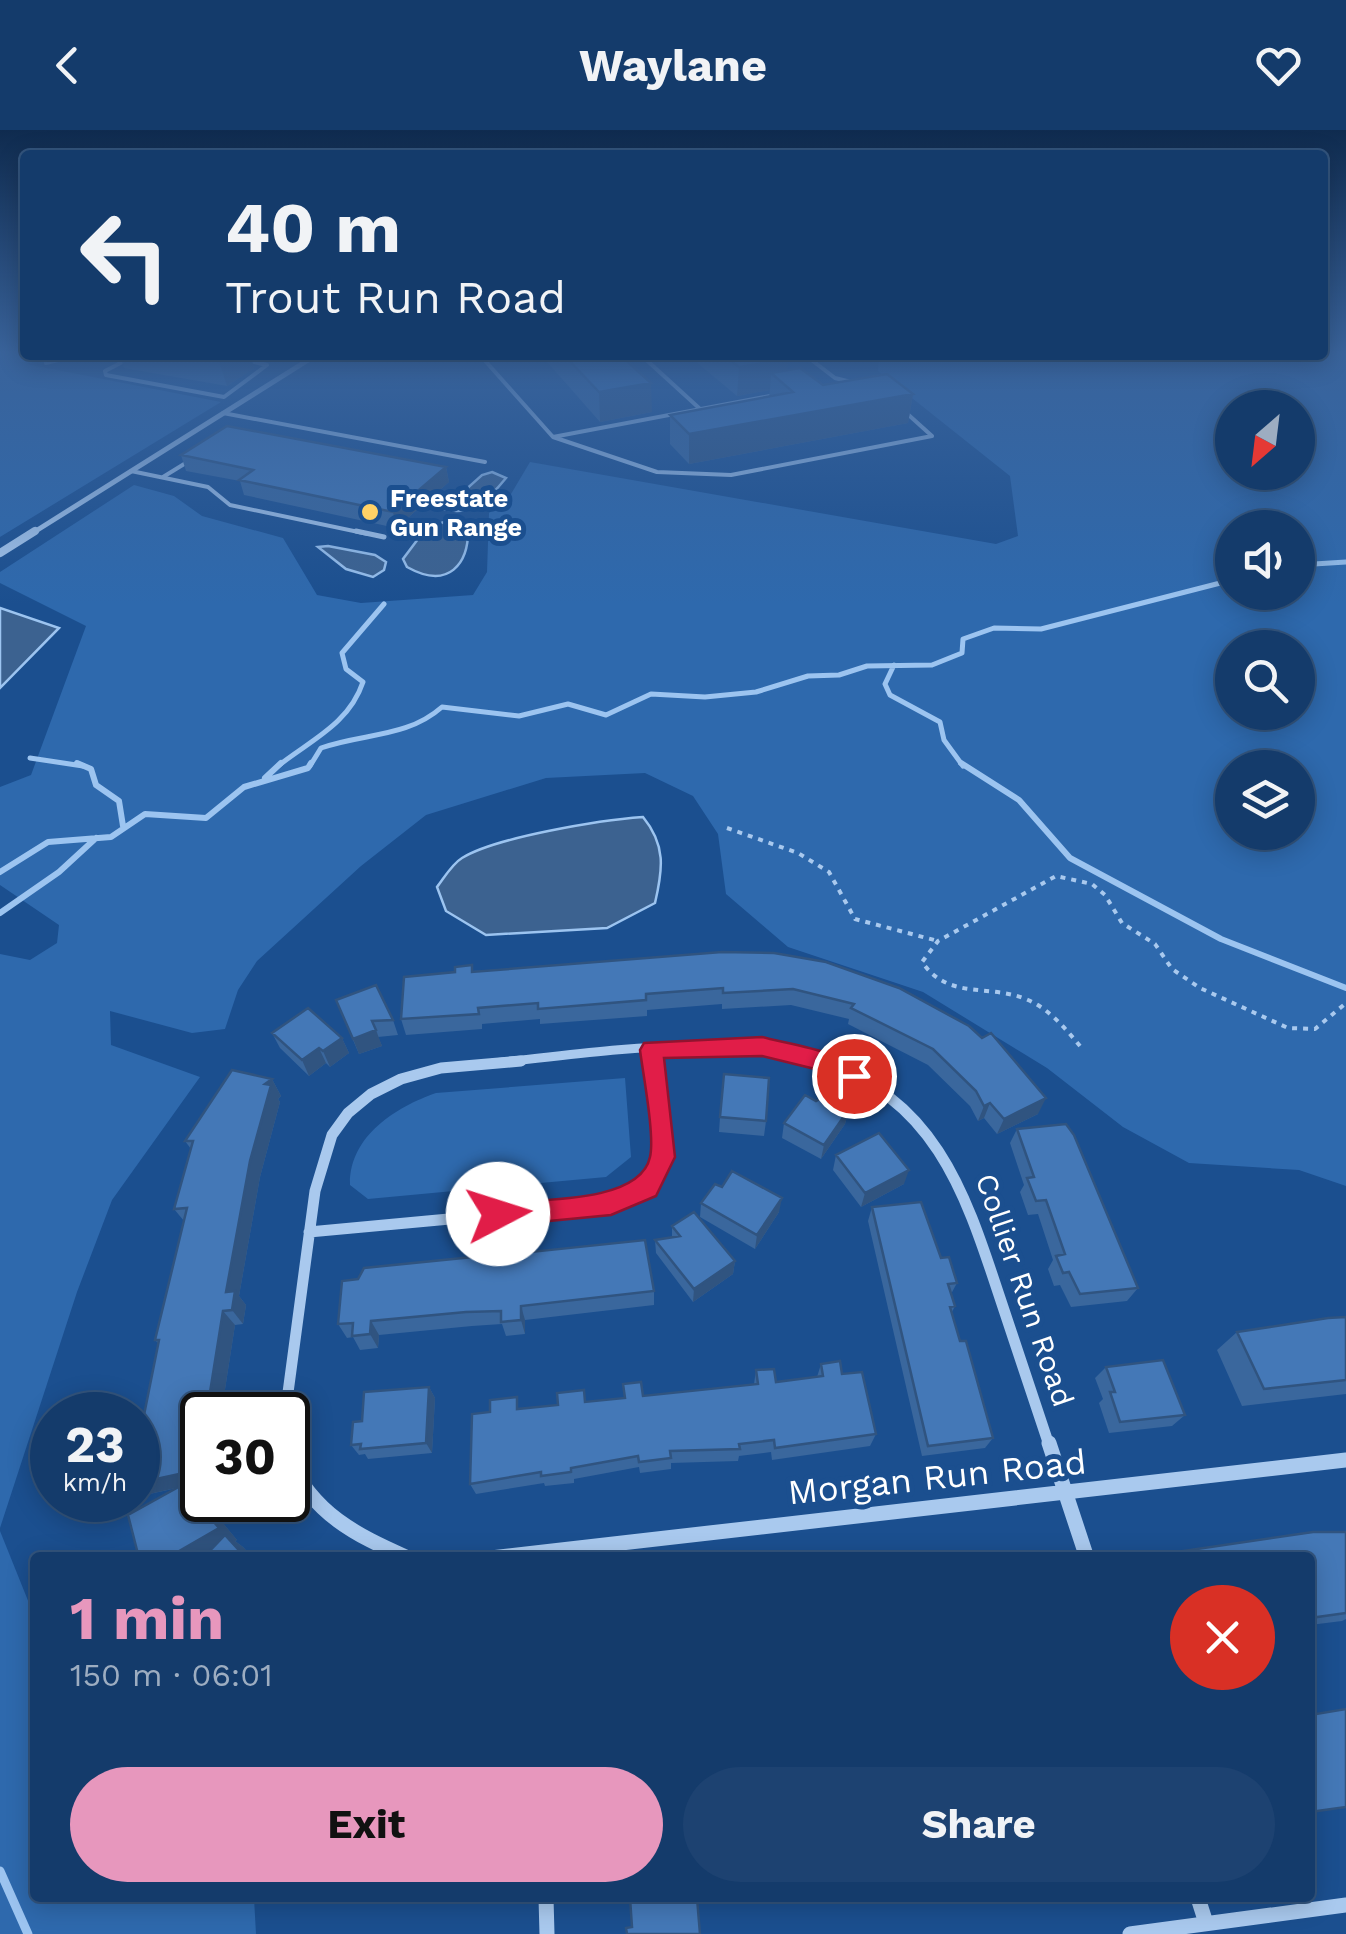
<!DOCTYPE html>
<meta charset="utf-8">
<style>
:root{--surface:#143b6b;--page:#1d4271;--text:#f1f3f6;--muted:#9dadc1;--line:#33557e;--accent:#e797bd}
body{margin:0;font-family:"Work Sans",sans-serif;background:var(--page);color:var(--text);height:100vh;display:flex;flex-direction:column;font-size:38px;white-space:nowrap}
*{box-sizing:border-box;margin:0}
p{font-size:32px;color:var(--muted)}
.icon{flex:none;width:55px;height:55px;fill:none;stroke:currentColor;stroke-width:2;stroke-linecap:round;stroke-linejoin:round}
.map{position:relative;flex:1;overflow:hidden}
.sheet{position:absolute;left:30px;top:1422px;width:1285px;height:350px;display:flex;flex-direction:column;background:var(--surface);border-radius:10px;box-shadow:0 5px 25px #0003,0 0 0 2px var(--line)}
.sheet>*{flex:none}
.top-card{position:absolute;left:20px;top:20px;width:1308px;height:210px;border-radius:10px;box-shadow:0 5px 25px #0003,0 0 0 2px var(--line);background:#143b6b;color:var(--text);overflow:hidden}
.needle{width:65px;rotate:208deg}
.fabs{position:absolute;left:1215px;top:260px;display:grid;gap:20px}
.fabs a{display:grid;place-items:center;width:100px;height:100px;border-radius:50%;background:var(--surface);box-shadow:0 5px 25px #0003,0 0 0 2px var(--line);font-size:50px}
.speed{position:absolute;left:30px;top:1262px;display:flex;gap:20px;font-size:50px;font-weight:700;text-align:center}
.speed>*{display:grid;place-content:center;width:130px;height:130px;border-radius:50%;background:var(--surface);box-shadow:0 5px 25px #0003,0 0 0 2px var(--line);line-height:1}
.speed small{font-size:25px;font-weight:400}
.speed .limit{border:5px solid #111;border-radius:15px;background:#fff;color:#111}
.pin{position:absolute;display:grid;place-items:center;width:85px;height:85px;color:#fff;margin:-42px;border:5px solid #fff;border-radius:50%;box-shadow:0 2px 10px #0007}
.me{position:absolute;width:110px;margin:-55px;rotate:85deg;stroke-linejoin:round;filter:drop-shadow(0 0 8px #0008)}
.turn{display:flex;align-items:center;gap:35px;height:210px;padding:0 40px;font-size:45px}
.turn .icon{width:130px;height:130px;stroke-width:2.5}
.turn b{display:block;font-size:70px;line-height:85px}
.round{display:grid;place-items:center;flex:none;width:105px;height:105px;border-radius:52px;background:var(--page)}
.headline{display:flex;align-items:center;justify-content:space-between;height:170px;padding:0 40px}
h1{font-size:60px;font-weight:700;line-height:75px;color:var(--accent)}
.primary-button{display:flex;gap:20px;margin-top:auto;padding:20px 40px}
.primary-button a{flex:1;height:115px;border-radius:60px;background:var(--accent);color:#111;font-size:40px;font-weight:700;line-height:115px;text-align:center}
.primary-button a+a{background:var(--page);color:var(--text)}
header{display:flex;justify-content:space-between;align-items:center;height:130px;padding:0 40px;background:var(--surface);font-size:45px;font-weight:700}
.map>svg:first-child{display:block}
</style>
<header><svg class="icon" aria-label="back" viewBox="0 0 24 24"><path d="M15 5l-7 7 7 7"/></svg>Waylane<svg class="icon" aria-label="heart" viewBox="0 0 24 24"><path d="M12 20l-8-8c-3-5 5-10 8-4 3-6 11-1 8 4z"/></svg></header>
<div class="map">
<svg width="1346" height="1804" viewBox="0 0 1346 1804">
<rect width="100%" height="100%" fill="#1b4f8f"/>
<path fill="#2e69ad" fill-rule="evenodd" d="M0 222 57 225 26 234 221 272 0 407Z
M1323 222H1346V1056L1299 1040 1189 1033 1123 997 1047 938 923 862 788 817 726 764 718 704 693 666 645 643 546 648 426 685 361 736 257 831 238 860 225 899 192 903 110 881 111 915 200 947 112 1070 77 1162 0 1398V824L30 830 57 813 59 795 0 755V657L31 645 86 496 0 453V442L134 355 174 366 202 386 283 408 317 465 361 473 473 465 487 442 489 383 511 364 530 332 996 414 1018 406 1010 346 878 241 879 225ZM1232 278H1298V342H1232ZM1232 398H1298V462H1232ZM1232 518H1298V582H1232ZM1232 638H1298V702H1232Z
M625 948 631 1027 606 1047 368 1069 350 1055C349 1006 396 977 436 963Z
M0 1401 35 1488V1768H254L256 1804H0Z"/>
<path fill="#3c6290" stroke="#9cc4f0" stroke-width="2.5" d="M492 342 506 348C489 369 472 387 444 379L482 345Z
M451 390 468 395C470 435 448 460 407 437L403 429 427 397Z
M328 416 375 425 386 432 384 440 373 447 346 439 318 417Z
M0 478 59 498 0 558Z
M643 687C666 715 663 739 655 773L607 798 486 805 446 781 437 757C444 748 452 734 462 728 496 707 601 690 643 687Z"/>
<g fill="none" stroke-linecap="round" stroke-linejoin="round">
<path stroke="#9cc4f0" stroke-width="5" d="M1298 435 1346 432
M894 535 885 554 890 565 940 592 944 610 963 636
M30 628 83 636
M278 636C311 610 349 594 363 552L346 539 342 523 384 474
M310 636 321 618C363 603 407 608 442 577L519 586 568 574 606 585 651 564 705 567 756 562 808 546 839 545 867 536 932 535 962 523 963 509 994 498 1041 499 1232 450"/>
<path stroke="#9cc4f0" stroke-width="6" d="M77 633 91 639 96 655 119 671 123 696
M961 633 1019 670 1070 728 1221 809 1346 858
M265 648 281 633
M0 742 48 712 111 707 145 684 206 688 244 657 308 638 311 633
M0 783 59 742 96 708"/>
<path stroke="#9cc4f0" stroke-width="9" d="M0 1741 28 1804"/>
<path stroke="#a9c9ee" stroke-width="4" stroke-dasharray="5 6" stroke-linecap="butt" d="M727 698 798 723 829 742 855 789 938 811
M1080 916C1065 898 1049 879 1028 870 990 853 949 871 922 832L938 811 1056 746 1092 754 1105 765 1122 793 1155 814 1172 839 1200 858 1288 898 1315 899 1346 873"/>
<path stroke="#a9c9ee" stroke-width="4" d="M136 225 105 241 106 245 224 267 267 235 226 225
M480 225 553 307 657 342 731 345 932 306 902 279
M641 225 699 278
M805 225 835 248 855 253
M46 233 78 225
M223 283 485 332
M553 307 775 265
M131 341 208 357 230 375 368 404
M163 347 189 331"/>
<path stroke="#a9c9ee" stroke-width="5" d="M356 401 384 407"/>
<path stroke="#a9c9ee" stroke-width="5" d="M311 226 364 225
M31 404 313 227"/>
<path stroke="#a9c9ee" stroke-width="8" d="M0 423 35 401"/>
<path stroke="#a9c9ee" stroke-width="9" d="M652 919 654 933
M493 933C599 923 721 900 825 933"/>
<path stroke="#a9c9ee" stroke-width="11" d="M817 931C933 966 964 1059 998 1162 1015 1213 1032 1264 1049 1315
M309 1102 611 1074C682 1047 662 992 654 931
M285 1285 315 1061 332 1005 348 983 371 964 401 949 441 938 521 931"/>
<path stroke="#a9c9ee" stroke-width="15" d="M1049 1313 1087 1428
M288 1329C314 1384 354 1404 408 1428
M491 1428 1346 1330
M546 1768 547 1804
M1198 1768 1206 1793
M1130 1804 1346 1775"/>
</g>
<path fill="#3a679d" d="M120 225H250L254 238 227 256 124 238Z
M541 225H620L652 282 600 292Z
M688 225H782L788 229 787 240 823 255 913 264 908 293 689 334 670 314V285L769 266 770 260 737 266Z
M181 325 446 337 449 352 396 398 244 365 240 351 186 341Z
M774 823 1038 984 997 1004 984 988 978 991 970 976 928 935 848 894 849 889 791 875 722 879V874L647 880V886L540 894V889L482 894V899L406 905 401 889 455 842Z
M336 870 393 890 398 905 378 907 382 916 359 924Z
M272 903 342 908 349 923 330 937 326 933 309 946 280 918Z
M272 949 281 966 278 969 280 972 260 1047 239 1166 246 1175 243 1194 235 1195 221 1285 202 1370 234 1385 222 1392 237 1410 235 1411 243 1417 253 1428H139L177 1358 145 1365 142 1295 158 1213 155 1210 184 1091 174 1079 191 1019 185 1011Z
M816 971 849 979 845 994 821 1029 782 1008 784 993Z
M720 987 766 991 764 1006 719 1002Z
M1017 999 1138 1158 1127 1171 1071 1177 1060 1155 1054 1156 1048 1139 1053 1130 1038 1084 1028 1085 1020 1062 1024 1055 1010 1013Z
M836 1025 904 1054 861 1077 833 1040Z
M701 1073 779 1082 755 1119 700 1087Z
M872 1077 941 1128 957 1153 951 1164 955 1176 952 1182 960 1211 993 1308 985 1318 922 1326 868 1091Z
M672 1096 735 1131 733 1144 693 1172 656 1123 655 1110 672 1107Z
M514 1124 654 1161V1175L525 1190V1204L506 1206 502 1194 472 1196 379 1205 378 1218 360 1220 353 1207 347 1208 338 1194 358 1149Z
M1346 1187V1264L1242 1276 1217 1220 1237 1202Z
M821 1234 842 1244 876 1304 870 1316 772 1330 771 1322 739 1326 738 1331 671 1333V1339L640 1343 639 1337 574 1349V1353L545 1356 544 1353 476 1364 470 1354 490 1282 754 1254 756 1240 776 1252 817 1247Z
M1106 1237 1185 1285 1172 1296 1109 1303 1099 1273 1103 1269 1095 1248Z
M429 1257 435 1268 432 1323 368 1329 365 1324 359 1325 351 1315 362 1291Z
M1346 1402V1489L1342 1491 1310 1495V1428H1158L1163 1424Z"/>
<path fill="#305480" d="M223 225H250L254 238 227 256 218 228Z
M788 229 786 256 771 243 770 260 737 266 739 237Z
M651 253 652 282 600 292 599 262Z
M913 264 908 293 689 334V304Z
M446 337 449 352 396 398 393 382Z
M376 900 382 916 359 924 353 909Z
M342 908 349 923 330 937 323 921Z
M319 918 326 933 309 946 302 930Z
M272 949 281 966 278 969 280 972 260 1047 239 1166 246 1175 243 1194 232 1180 226 1162 265 954Z
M1046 968 1038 984 997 1004 1004 989Z
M990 973 984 988 978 991 984 976Z
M849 979 845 994 821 1029 824 1015Z
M909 1040 904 1054 861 1077 865 1063Z
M782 1068 779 1082 755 1119 757 1105Z
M735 1131 733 1144 693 1172 694 1159Z
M521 1176 525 1190V1204L521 1190Z
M223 1181 235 1195 221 1285H211L207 1281Z
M371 1191 379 1205 378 1218 370 1204Z
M429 1257 435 1268 432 1323 426 1313Z
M202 1339V1352L145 1365 138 1360V1353Z
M216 1370H230L234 1385 222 1392 237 1410 235 1411 243 1417 253 1428H167L203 1379Z"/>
<path fill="#4478b7" stroke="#305480" stroke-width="2.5" d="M200 225H223L218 228Z
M564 225H620L651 253 599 262Z
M723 225H782L788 229 739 237Z
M800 238 823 255 887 244 913 264 689 304 670 285 793 262 771 243Z
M227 296 446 337 393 382 239 350 253 340 181 325Z
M722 822 774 823 826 832 899 858 969 896 982 908 991 903 1046 968 1004 989 990 973 984 976 976 961 933 919 851 878 854 874 793 859 723 863V858L646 864V870L538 879V873L478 878 479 884 401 889 404 847 455 842V837L472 835V842Z
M376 855 393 890 372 891 376 900 353 909 336 870Z
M308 878 342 908 323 921 319 918 302 930 272 903Z
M232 940 272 949 265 954 271 955 250 1031 226 1162 235 1161 232 1180 223 1181 207 1281 211 1280V1285H202V1339L138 1353V1296L142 1295 159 1210H155L187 1078 174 1079 193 1011H185Z
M724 944 769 948 766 991 720 987Z
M805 965 816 971 825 966 849 979 824 1015 784 993Z
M1066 994 1074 1005 1138 1158 1080 1164 1069 1142 1063 1143 1056 1126 1065 1124 1046 1070 1036 1071 1027 1048 1034 1047 1017 999Z
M879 1003 909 1040 865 1063 836 1025Z
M732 1041 782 1068 757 1105 701 1073 715 1054 722 1057Z
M921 1072 941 1128 949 1127 957 1153 948 1154 955 1176 950 1177 960 1211H966L993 1308 928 1316 872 1077Z
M694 1082 735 1131 694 1159 655 1110 680 1106 672 1096Z
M645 1110 654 1161 521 1176V1190L501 1192V1181L466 1182 371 1191 370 1204 352 1206 353 1193 338 1194 342 1151 358 1149 364 1138 492 1125V1117L511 1115 512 1124Z
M1346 1187V1250L1264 1259 1237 1202 1328 1188Z
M1163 1230 1185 1285 1120 1292 1110 1262H1115L1106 1237Z
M840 1231 842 1244 862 1242 876 1304 775 1318 774 1310 739 1314 740 1319 670 1321 671 1328 639 1332 638 1326 571 1338V1342L541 1346V1342L470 1354 472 1284 490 1282V1270L517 1267V1279L558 1275 557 1263 584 1260 585 1272 625 1268 623 1254 641 1252 643 1266 758 1254 756 1240 774 1239 776 1252 823 1246 821 1234Z
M429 1257 426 1313 360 1319 361 1314 351 1315 353 1292 362 1291 364 1262Z
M202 1344V1370H216V1372L203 1379 219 1398 167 1428H139L128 1385Z
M1313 1402H1346V1483L1310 1488V1428H1165L1163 1424Z
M225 1405 246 1428H203Z
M1346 1579V1677L1310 1682V1585Z
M630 1768H697L700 1804H627L626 1798 632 1797Z"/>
<linearGradient id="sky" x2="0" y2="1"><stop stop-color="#0f2b4f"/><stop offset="0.47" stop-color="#39639b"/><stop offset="1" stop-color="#39639b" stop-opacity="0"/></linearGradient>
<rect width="1346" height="474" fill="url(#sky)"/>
<path fill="#e11d48" stroke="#92132f" stroke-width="2.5" d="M762 907C788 914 854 923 866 946L854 956 819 940 762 926 664 928 675 1027 656 1066 611 1085 498 1096 489 1093 485 1084 489 1076 498 1073C537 1069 640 1074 650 1027 655 1006 643 944 640 920L644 913Z"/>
<circle fill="#ffd166" stroke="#1b4f8f" stroke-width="4" cx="370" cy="382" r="10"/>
<g text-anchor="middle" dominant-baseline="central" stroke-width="10" stroke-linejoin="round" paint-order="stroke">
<g font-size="25" font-weight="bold" fill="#fff" stroke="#1b4f8f" text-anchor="start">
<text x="390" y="368">Freestate<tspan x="390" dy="29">Gun Range</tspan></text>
</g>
<g font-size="30" fill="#fff" stroke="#1b4f8f">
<text transform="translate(1025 1160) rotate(71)">Collier Run Road</text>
</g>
<g font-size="35" fill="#fff" stroke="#1b4f8f">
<text transform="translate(937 1347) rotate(-6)">Morgan Run Road</text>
</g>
</g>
</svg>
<div class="fabs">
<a><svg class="needle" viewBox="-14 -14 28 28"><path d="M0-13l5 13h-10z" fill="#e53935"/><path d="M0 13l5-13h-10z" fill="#9dadc1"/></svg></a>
<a><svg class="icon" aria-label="sound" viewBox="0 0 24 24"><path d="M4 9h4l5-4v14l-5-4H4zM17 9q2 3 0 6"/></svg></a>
<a><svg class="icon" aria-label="search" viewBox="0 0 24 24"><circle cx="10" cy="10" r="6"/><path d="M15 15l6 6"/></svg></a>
<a><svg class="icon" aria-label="layers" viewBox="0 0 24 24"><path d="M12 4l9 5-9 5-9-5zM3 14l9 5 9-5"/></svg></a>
</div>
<div class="speed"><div>23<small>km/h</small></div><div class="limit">30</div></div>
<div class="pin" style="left:854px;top:946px;background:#d93025"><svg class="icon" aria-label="arrive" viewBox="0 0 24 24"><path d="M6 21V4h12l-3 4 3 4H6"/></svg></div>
<svg class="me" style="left:498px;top:1084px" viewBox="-20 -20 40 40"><circle r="19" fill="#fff"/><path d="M0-13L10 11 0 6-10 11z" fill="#e11d48"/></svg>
<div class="top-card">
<div class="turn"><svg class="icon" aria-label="left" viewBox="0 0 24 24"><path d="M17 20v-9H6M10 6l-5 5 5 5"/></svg><div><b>40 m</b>Trout Run Road</div></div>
</div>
<section class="sheet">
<div class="headline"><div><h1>1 min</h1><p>150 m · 06:01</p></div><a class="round" style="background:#d93025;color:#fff"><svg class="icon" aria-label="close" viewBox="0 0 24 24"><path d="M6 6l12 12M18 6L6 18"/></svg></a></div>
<div class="primary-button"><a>Exit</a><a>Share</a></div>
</section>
</div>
